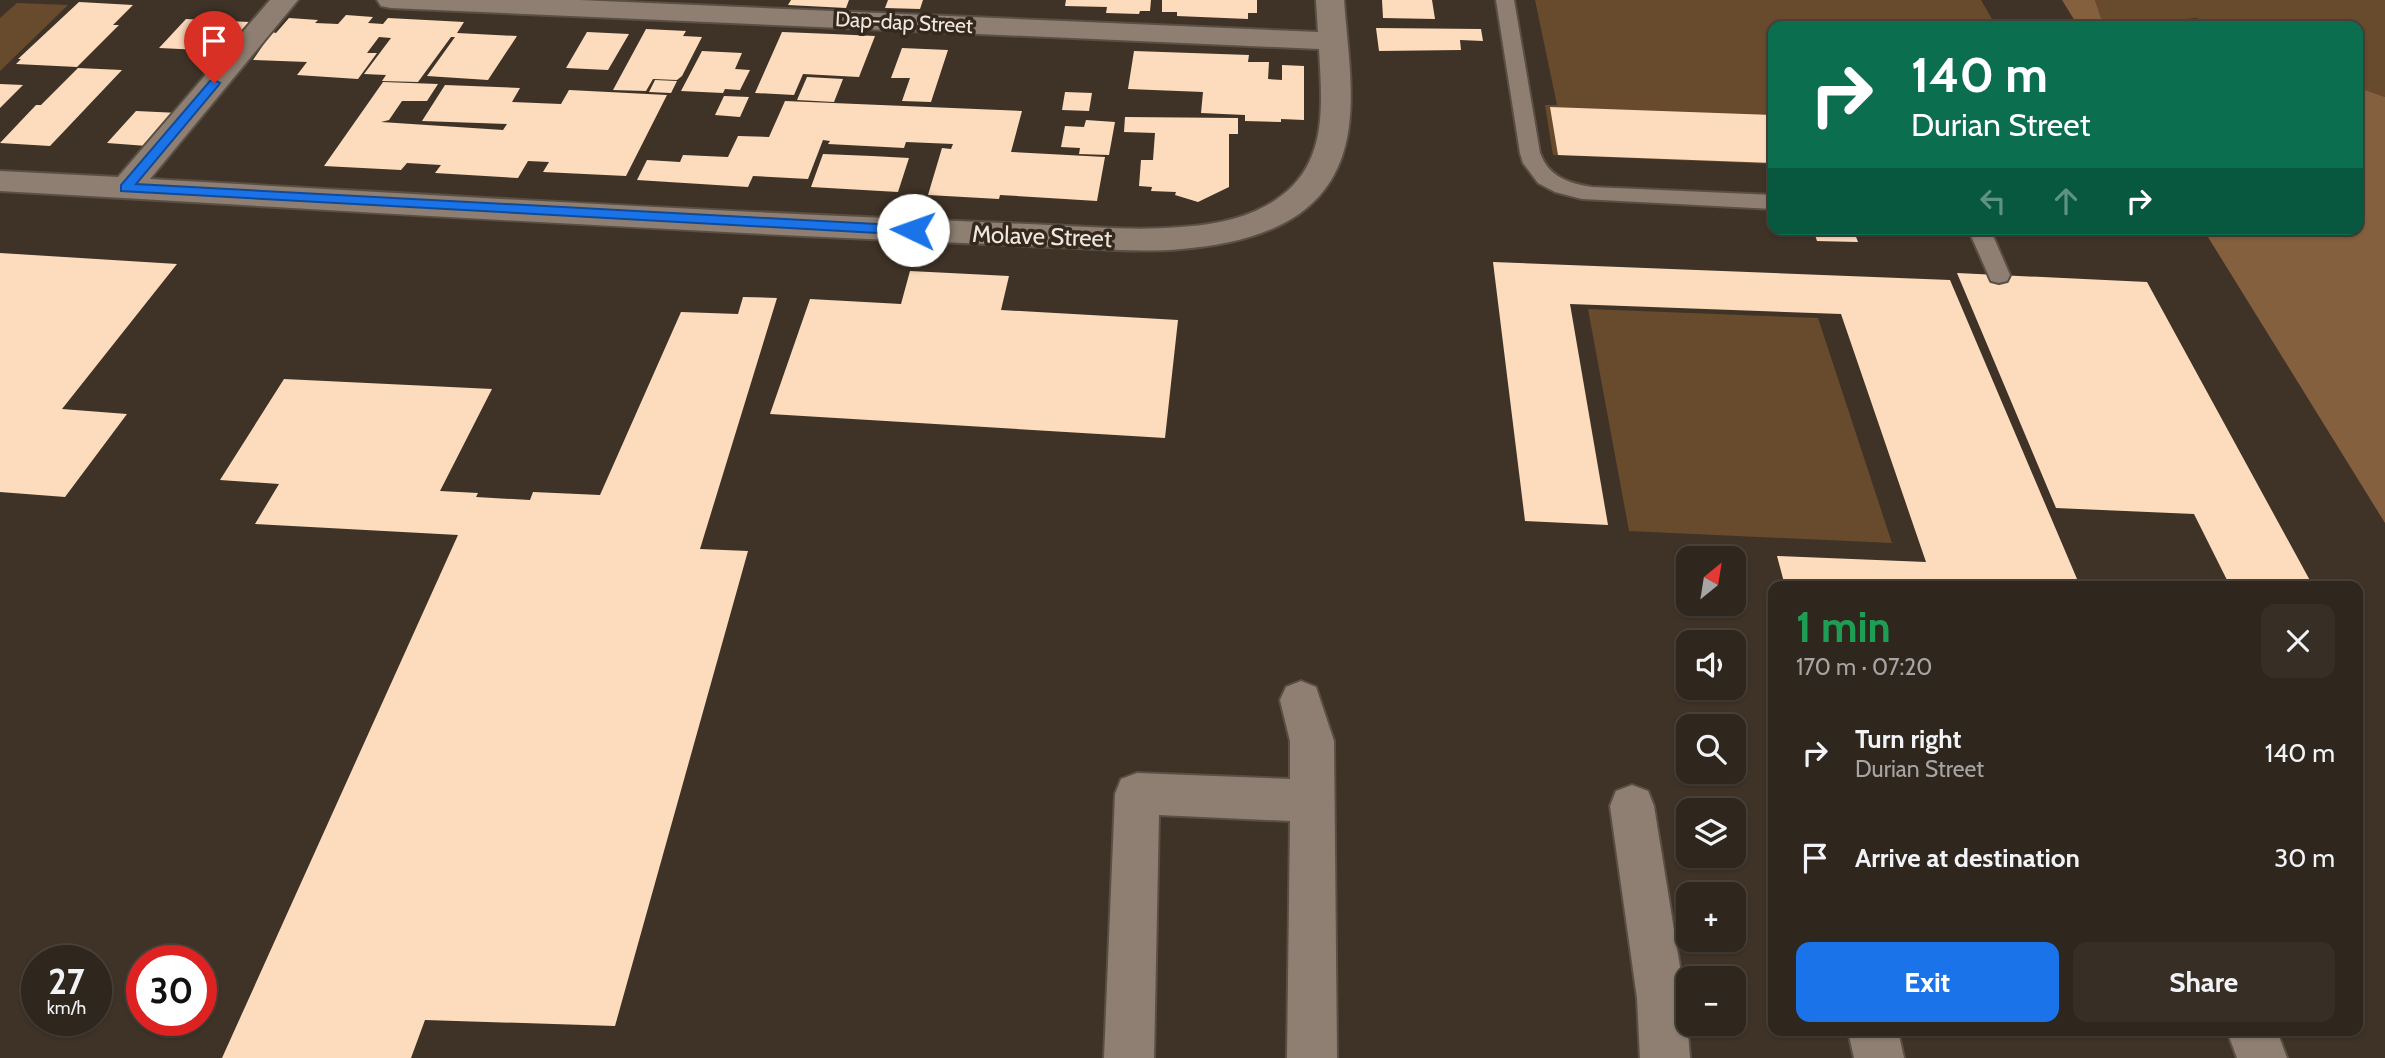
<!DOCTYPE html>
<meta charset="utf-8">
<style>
:root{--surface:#2f261d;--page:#372e26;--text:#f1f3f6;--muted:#a7a5a4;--line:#4a433b;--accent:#1a73e8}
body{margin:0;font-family:Cabin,sans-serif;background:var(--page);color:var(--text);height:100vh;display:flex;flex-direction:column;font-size:26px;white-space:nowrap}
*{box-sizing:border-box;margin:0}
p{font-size:23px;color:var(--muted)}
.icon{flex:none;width:38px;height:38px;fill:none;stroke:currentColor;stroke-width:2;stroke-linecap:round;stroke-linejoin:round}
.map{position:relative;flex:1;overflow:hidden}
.details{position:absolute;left:1768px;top:581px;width:595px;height:455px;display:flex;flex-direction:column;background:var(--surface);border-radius:14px;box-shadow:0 2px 5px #0004,0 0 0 2px var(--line)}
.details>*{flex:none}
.hud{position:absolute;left:1768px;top:21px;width:595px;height:214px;border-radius:14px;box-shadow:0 2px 5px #0004,0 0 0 2px var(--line);background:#0b6e4f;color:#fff;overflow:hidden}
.needle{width:46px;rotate:30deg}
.buttons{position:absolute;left:1676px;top:546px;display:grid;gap:14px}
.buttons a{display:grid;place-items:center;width:70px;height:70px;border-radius:14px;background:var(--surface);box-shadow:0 2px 5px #0004,0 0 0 2px var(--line);font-size:35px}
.speed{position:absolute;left:21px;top:945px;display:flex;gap:14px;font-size:35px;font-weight:700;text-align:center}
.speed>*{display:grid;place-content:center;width:91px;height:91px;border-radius:50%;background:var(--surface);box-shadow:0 2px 5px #0004,0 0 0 2px var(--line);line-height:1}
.speed small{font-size:18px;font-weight:400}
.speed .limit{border:10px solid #d22;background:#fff;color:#111}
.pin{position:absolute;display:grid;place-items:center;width:60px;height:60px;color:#fff;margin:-72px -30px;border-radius:50% 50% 50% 0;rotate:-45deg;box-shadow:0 0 7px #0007}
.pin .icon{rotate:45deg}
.me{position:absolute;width:77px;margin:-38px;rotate:273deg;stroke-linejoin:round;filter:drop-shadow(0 0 5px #0008)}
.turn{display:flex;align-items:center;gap:24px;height:147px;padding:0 28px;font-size:32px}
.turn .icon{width:91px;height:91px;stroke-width:2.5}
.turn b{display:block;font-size:49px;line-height:60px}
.lanes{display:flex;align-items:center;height:66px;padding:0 28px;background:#0003;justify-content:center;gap:35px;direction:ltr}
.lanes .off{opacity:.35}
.round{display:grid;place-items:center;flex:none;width:74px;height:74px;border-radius:14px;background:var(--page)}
.summary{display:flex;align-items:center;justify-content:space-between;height:119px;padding:0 28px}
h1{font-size:42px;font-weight:800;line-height:52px;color:#1e9e55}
.cta{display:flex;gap:14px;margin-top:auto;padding:14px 28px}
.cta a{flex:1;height:80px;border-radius:14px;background:var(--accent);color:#fff;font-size:28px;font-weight:800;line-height:80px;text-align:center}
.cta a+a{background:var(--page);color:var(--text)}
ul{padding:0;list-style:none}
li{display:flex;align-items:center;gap:21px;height:105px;padding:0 28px}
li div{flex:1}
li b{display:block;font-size:26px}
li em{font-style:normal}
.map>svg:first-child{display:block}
</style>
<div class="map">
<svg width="2385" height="1058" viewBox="0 0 2385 1058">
<rect width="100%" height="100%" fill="#3f3327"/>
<path fill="#684a2d" d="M1535 0H1981L1996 26H1773V164L1553 155 1545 105H1557Z
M2095 0H2385V97L2357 87V26H2218L2196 18 2125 26 2101 18Z
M17 3 68 5 0 71V18Z
M1588 309 1818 318 1892 543 1629 531Z"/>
<path fill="#84603e" d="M2062 0H2095L2101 18 2125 26H2078Z
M2357 87 2385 97V523L2203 229H2357Z"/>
<path fill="#fddcbe" d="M791 0H849L846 8 788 5Z
M888 0H923L920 9 885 8Z
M1066 0H1151L1150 11H1140L1139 14 1106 13 1107 7 1065 6Z
M1162 0H1257V13H1248V19L1177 16V12H1162Z
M1382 0H1432L1435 19 1383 18Z
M79 2 133 5 113 25H119L77 67 16 64 21 59H18Z
M346 15 373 17 368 23 383 24 388 18 464 22 457 33 517 36 488 80 427 76 455 37H451L418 82 382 81 386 75 364 74 391 38 379 37 367 53H377L358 79 297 75 307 62 253 60 272 32 276 33 289 18 318 20 315 23 338 24Z
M186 19 249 22 223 51 159 48Z
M1376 28 1481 29 1483 41 1460 40 1461 50 1379 51Z
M646 29 686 31 683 36 702 37 682 76 677 80 653 79 646 91 613 90Z
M587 32 629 34 608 70 566 68Z
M782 32 832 34 875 36 859 77 803 74 794 95 755 93Z
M902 48 948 50 931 102 902 101 910 78H891Z
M702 51 742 53 735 69 750 70 740 90 725 89 723 93 681 91Z
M1134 51 1249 55 1248 62H1269L1268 79 1282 80V65L1304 66V120L1281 119V122L1245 121V115L1201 113 1203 92 1128 89Z
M78 68 122 70 50 146 0 143 36 105H41Z
M807 77 843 79 834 102 797 100Z
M655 80 677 81 671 93 649 92Z
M383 82 438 84 427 101H402L389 120 381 122 503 130 507 124 422 121 445 85 520 88 512 102 561 104 569 90 667 95 626 176 543 172 549 162 528 161 518 178 435 173 441 165 407 163 401 170 324 166Z
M0 84 23 85 0 108Z
M1065 92 1092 93 1089 111 1062 110Z
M724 96 749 97 740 117 715 115Z
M785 101 1022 111 1011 152 1105 157 1097 201 1000 195 999 199 928 195 942 148 951 149 953 144 906 142 904 148 828 144 830 141 823 140 808 179 753 176 748 187 637 180 647 160 680 162 683 155 728 157 738 136 769 137Z
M1550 107 1773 115V163L1558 155Z
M136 111 179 113 147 146 107 143Z
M1125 117 1238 118V134H1229V187L1198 202 1175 195 1176 192 1151 191 1152 187 1139 186 1141 160H1153L1155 133 1124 132Z
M1086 120 1115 122 1109 155 1079 154 1080 148 1061 147 1065 126 1084 127Z
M823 154 872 156 909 158 898 192 811 187Z
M1813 229H1853L1858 242 1817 241Z
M0 253 177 264 62 409 127 414 65 497 0 492Z
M1493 262 1950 280 2080 586H1785L1777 556 1926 562 1841 314 1570 304 1608 525 1525 521Z
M910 271 1009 276 1001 310 1178 320 1165 438 770 414 810 299 901 304Z
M1957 273 2147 282 2313 586H2230L2194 514 2056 508Z
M743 297 777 298 700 549 748 551 615 1026 425 1020 411 1058H222L458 535 255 524 279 484 220 480 284 379 492 389 440 491 478 493 476 497 530 500 533 492 600 495 681 312 738 314Z"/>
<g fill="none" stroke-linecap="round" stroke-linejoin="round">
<defs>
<path id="service" d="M1496 0H1514L1540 153C1549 177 1568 183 1592 187L1773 195V209L1582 199 1555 192 1538 183 1523 163 1520 153Z
M1968 229H1990L2010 275 2007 281 1999 283 1991 281Z"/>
<path id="minor" d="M270 0H298L150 179C381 192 611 206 841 216 911 219 980 222 1050 225 1093 227 1137 231 1180 227 1213 225 1246 219 1274 201 1329 166 1322 106 1319 49L391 8 381 6 377 0H579L1318 32 1316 0H1344C1349 74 1370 164 1299 214 1266 237 1221 246 1182 249 1138 253 1094 248 1050 247 968 243 885 240 803 236 535 223 268 206 0 191V171L118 177Z
M1301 681 1316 687 1334 741 1337 1058H1287L1290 821 1159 815 1154 1058H1104L1115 794 1121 779 1137 773 1290 779V741L1280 700 1286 687Z
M1632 785 1648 791 1654 806 1685 998 1690 1058H1640L1637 998 1610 806 1616 791Z
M1848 1031H1898L1904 1058H1854Z
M2227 1031H2277L2287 1058H2237Z"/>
</defs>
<use href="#service" stroke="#5a4f45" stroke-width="4"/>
<use href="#minor" stroke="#5a4f45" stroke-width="4"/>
<use href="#service" fill="#8e7f72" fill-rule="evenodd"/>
<use href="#minor" fill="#8e7f72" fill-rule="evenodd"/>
</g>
<path fill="#1a73e8" stroke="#114b97" stroke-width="2" d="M214 80 220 83 218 86 136 184 913 226 920 230 913 235 121 191V185L210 81Z"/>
<g text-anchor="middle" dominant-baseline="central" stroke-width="7" stroke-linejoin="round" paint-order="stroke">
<g font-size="21" fill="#efe7e0" stroke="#35291d">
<text transform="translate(904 22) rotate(3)">Dap-dap Street</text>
</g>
<g font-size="24" fill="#efe7e0" stroke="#35291d">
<text transform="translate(1042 236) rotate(2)">Molave Street</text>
</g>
</g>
</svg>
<div class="buttons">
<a><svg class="needle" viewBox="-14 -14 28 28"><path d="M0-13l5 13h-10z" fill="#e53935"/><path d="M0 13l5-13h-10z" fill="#a7a5a4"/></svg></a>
<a><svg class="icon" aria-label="sound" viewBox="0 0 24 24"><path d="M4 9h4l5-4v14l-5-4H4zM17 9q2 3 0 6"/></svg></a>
<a><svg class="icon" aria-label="search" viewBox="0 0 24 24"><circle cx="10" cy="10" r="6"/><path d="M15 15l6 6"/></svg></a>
<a><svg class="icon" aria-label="layers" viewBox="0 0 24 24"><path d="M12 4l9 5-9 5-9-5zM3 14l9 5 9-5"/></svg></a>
<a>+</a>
<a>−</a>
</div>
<div class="speed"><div>27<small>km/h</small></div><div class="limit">30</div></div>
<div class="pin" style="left:214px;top:83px;background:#d93025"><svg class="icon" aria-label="arrive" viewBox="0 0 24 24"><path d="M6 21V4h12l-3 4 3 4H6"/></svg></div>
<svg class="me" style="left:913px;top:230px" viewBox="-20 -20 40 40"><circle r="19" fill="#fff"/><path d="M0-13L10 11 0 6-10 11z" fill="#1a73e8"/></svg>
<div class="hud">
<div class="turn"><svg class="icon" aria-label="right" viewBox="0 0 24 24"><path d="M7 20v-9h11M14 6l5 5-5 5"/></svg><div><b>140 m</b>Durian Street</div></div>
<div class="lanes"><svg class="icon off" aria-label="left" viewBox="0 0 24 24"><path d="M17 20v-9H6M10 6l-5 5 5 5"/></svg><svg class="icon off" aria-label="ahead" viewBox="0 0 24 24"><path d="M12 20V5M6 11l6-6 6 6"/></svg><svg class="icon" aria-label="right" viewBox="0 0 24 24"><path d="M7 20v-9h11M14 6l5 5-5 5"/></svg></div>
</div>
<section class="details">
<div class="summary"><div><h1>1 min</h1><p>170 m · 07:20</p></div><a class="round"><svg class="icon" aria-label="close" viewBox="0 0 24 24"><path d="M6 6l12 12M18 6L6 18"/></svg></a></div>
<ul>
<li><svg class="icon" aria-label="right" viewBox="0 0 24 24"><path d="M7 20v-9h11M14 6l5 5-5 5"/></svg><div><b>Turn right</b><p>Durian Street</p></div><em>140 m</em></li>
<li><svg class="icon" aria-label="arrive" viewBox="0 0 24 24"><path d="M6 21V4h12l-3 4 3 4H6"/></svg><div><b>Arrive at destination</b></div><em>30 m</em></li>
</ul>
<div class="cta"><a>Exit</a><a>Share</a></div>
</section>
</div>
